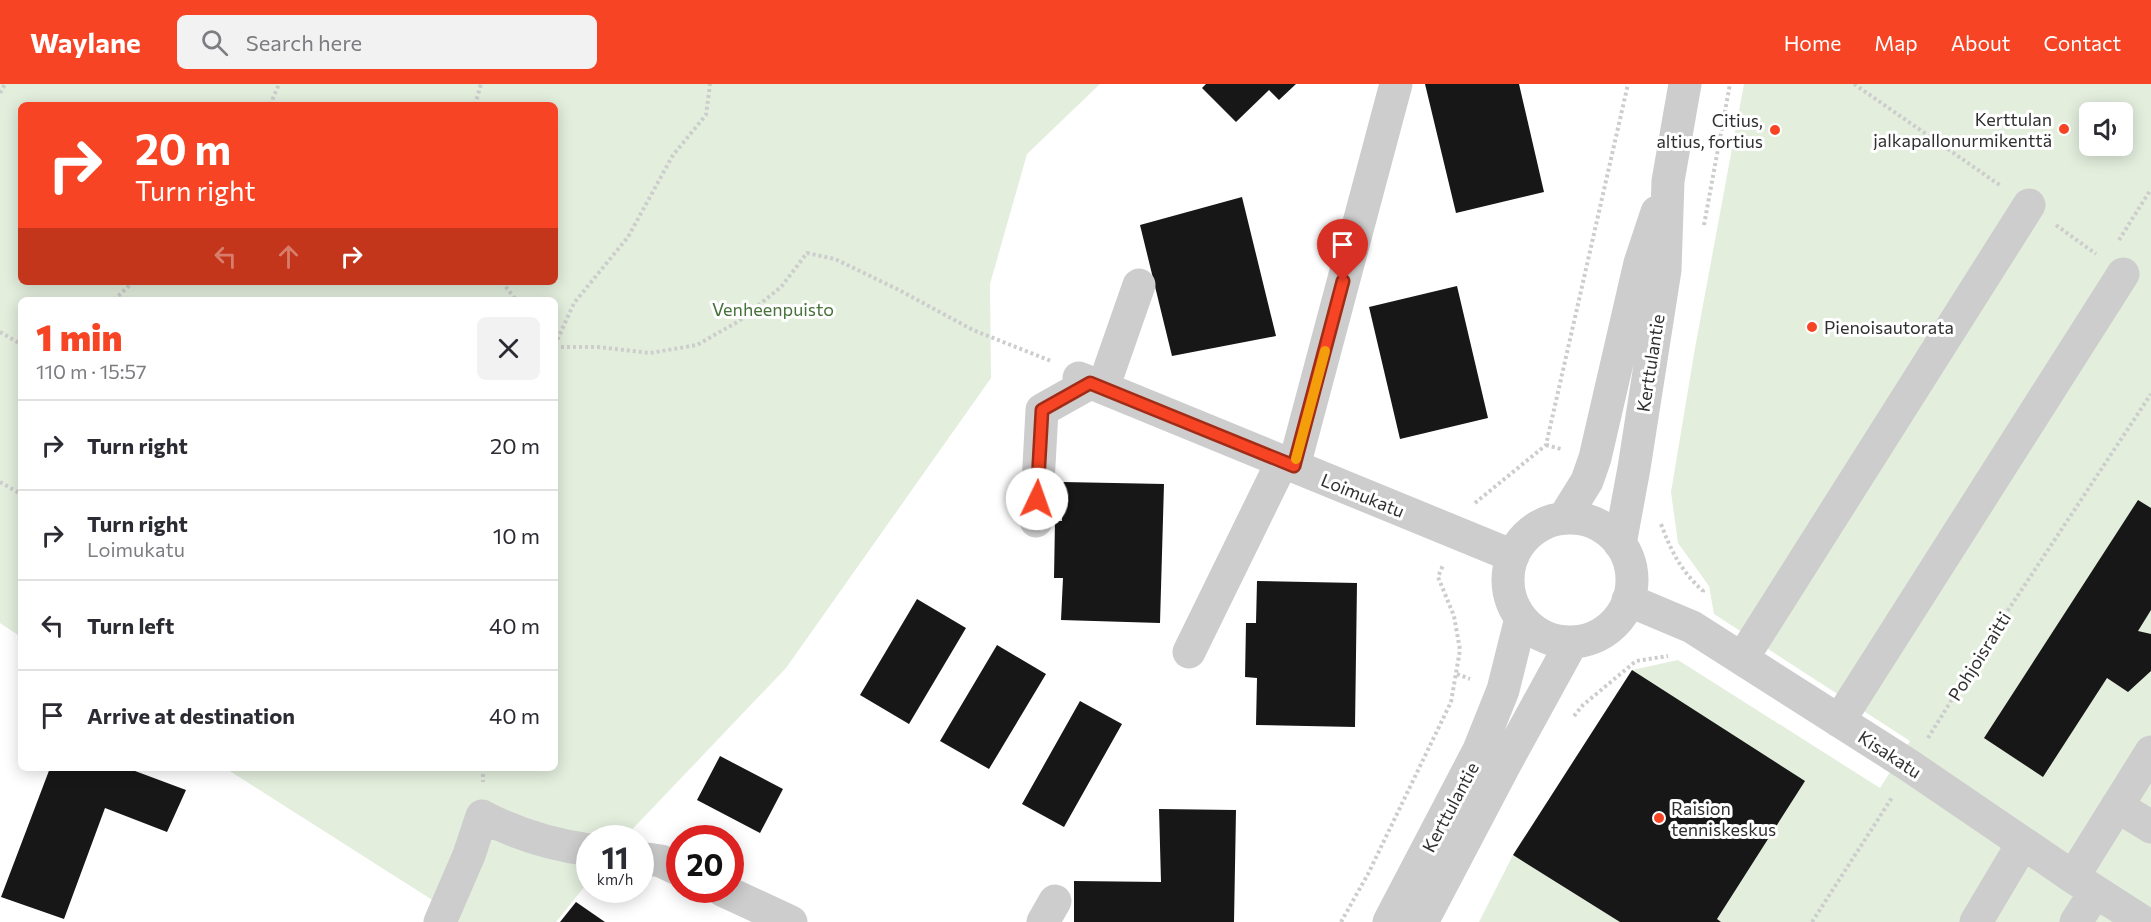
<!DOCTYPE html>
<meta charset="utf-8">
<style>
:root{--surface:#fff;--page:#f2f2f3;--text:#2b2b33;--muted:#7c7c81;--line:#e1e1e2;--accent:#f64424}
body{margin:0;font-family:Commissioner,sans-serif;background:var(--page);color:var(--text);height:100vh;display:flex;flex-direction:column;font-size:22px;white-space:nowrap}
*{box-sizing:border-box;margin:0}
p{font-size:20px;color:var(--muted)}
.icon{flex:none;width:33px;height:33px;fill:none;stroke:currentColor;stroke-width:2;stroke-linecap:round;stroke-linejoin:round}
.map{position:relative;flex:1;overflow:hidden}
.panel{position:absolute;left:18px;top:213px;width:540px;height:474px;display:flex;flex-direction:column;background:var(--surface);border-radius:9px;box-shadow:0 3px 15px #0003}
.panel>*{flex:none}
.top-card{position:absolute;left:18px;top:18px;width:540px;height:183px;border-radius:9px;box-shadow:0 3px 15px #0003;background:#f64424;color:#fff;overflow:hidden}
.fabs{position:absolute;left:2079px;top:18px;display:grid;gap:12px}
.fabs a{display:grid;place-items:center;width:54px;height:54px;border-radius:9px;background:var(--surface);box-shadow:0 3px 15px #0003;font-size:30px}
.speed{position:absolute;left:576px;top:741px;display:flex;gap:12px;font-size:30px;font-weight:700;text-align:center}
.speed>*{display:grid;place-content:center;width:78px;height:78px;border-radius:50%;background:var(--surface);box-shadow:0 3px 15px #0003;line-height:1}
.speed small{font-size:15px;font-weight:400}
.speed .limit{border:9px solid #d22;background:#fff;color:#111}
.pin{position:absolute;display:grid;place-items:center;width:51px;height:51px;color:#fff;margin:-62px -26px;border-radius:50% 50% 50% 0;rotate:-45deg;box-shadow:0 0 6px #0007}
.pin .icon{rotate:45deg}
.me{position:absolute;width:66px;margin:-33px;rotate:3deg;stroke-linejoin:round;filter:drop-shadow(0 0 4px #0008)}
.turn{display:flex;align-items:center;gap:21px;height:126px;padding:0 18px;font-size:27px}
.turn .icon{width:78px;height:78px;stroke-width:2.5}
.turn b{display:block;font-size:42px;line-height:51px}
.lanes{display:flex;align-items:center;height:57px;padding:0 18px;background:#0003;justify-content:center;gap:30px;direction:ltr}
.lanes .off{opacity:.35}
.round{display:grid;place-items:center;flex:none;width:63px;height:63px;border-radius:9px;background:var(--page)}
.headline{display:flex;align-items:center;justify-content:space-between;height:102px;padding:0 18px}
h1{font-size:36px;font-weight:800;line-height:45px;color:var(--accent)}
ul{padding:0;list-style:none}
li{display:flex;align-items:center;gap:18px;height:90px;padding:0 18px;border-top:2px solid var(--line)}
li div{flex:1}
li b{display:block;font-size:22px}
li em{font-style:normal}
header{display:flex;align-items:center;gap:36px;box-sizing:border-box;height:84px;padding:0 30px;background:var(--accent);color:#fff}
header strong{font-size:28px}
nav{display:flex;gap:33px;margin-inline-start:auto;font-size:21px}
.search{width:420px;height:54px;background:var(--page);display:flex;align-items:center;gap:15px;box-sizing:border-box;padding:0 21px;border-radius:9px;color:var(--muted);font-size:22px}
.map>svg:first-child{display:block}
</style>
<header>
<strong>Waylane</strong>
<div class="search"><svg class="icon" aria-label="search" viewBox="0 0 24 24"><circle cx="10" cy="10" r="6"/><path d="M15 15l6 6"/></svg>Search here</div>
<nav><a>Home</a><a>Map</a><a>About</a><a>Contact</a></nav>
</header>
<div class="map">
<svg width="2151" height="838" viewBox="0 0 2151 838">
<rect width="100%" height="100%" fill="#fff"/>
<path fill="#e3eedd" fill-rule="evenodd" d="M0 0H1100L1027 70 990 200 991 294 786 584 624 754H590L589 797 556 838H456L437 819 225 684H555V216H21V553L0 539ZM21 21H555V198H21Z
M1744 0H2151V838H1479L1513 771 1632 586 1678 576 1880 704 1910 657 1714 530 1709 502 1678 459 1671 408 1695 264ZM2090 28H2122V62H2090Z"/>
<path fill="#171717" d="M1206 0H1296L1279 16 1269 6 1236 38 1202 4Z
M1425 0H1519L1544 108 1456 129Z
M1242 113 1276 252 1172 272 1140 141Z
M1457 202 1488 334 1400 355 1369 223Z
M1063 398 1164 400 1160 539 1061 536 1063 494H1054L1055 437H1062Z
M2138 416 2151 424V526L2138 547 2151 550V587L2128 608 2107 594 2043 693 1984 654Z
M1257 497 1357 499 1355 643 1256 641 1257 594 1245 593 1246 539H1256Z
M917 515 966 544 909 640 860 611Z
M997 561 1046 590 989 685 940 657Z
M1632 586 1805 697 1717 835 1721 838H1620L1513 771Z
M1080 617 1122 640 1064 743 1022 720Z
M720 672 783 705 760 749 697 716Z
M50 684H127L186 706 167 748 105 724 64 835 1 813Z
M1159 725 1236 726 1234 838H1074V797L1161 798Z
M576 818 605 838H560Z"/>
<g fill="none" stroke-linecap="round" stroke-linejoin="round">
<path stroke="#cdcdcd" stroke-width="4" stroke-dasharray="3 3" stroke-linecap="butt" d="M1854 0 2001 102
M0 9 5 0
M270 21 279 0
M475 21 481 0
M1704 141 1730 0
M2056 141 2096 170
M2119 156 2151 105
M502 198 516 216
M114 216 133 198
M0 248 21 260
M555 261 574 219 628 153 673 71 706 31 710 0
M555 263H598L650 269 697 261 739 237 781 203 807 169 835 175 899 206 973 246 1051 277
M1546 361 1561 365
M0 398 21 410
M1475 419 1546 361 1628 0
M1661 440C1671 467 1681 487 1703 507L1702 509
M1457 590 1470 595
M1574 632 1583 621 1636 577 1668 572
M1928 654 1995 546 2151 310
M483 684V698
M1341 838 1368 790 1451 618 1460 566 1454 532 1438 493 1443 481
M1812 838 1893 712"/>
<path stroke="#cdcdcd" stroke-width="33" d="M1079 294 1513 472
M1103 304 1139 201
M1294 382 1396 0
M1564 434 1587 397 1595 374 1640 179 1657 128
M1508 496a62 62 0 1 1 124 0a62 62 0 1 1-124 0Z
M1036 437 1042 326 1090 299
M1620 460 1634 384 1665 186 1668 97 1685 0
M1628 516 1692 543 1910 682 2073 793 2143 838
M1189 568 1282 378
M1742 575 2029 121
M1839 637 2123 190
M2117 722 2151 743
M640 774 661 777 680 786
M2073 793 2151 668
M722 806 791 838
M440 838 469 771 482 732C516 750 552 761 590 766
M1043 838 1055 817
M1389 838 1479 666 1503 606 1521 534
M1422 838 1504 682 1572 558
M1976 838 2023 759
M2076 838 2095 808"/>
</g>
<g fill="none" stroke-linecap="round" stroke-linejoin="round">
<defs>
<path id="route" d="M1037 415 1042 326 1090 299 1294 382 1343 197"/>
</defs>
<use href="#route" stroke="#a02c17" stroke-width="15"/>
<use href="#route" stroke="#f64424" stroke-width="10"/>
<path stroke="#f59e0b" stroke-width="10" d="M1296 375 1325 267"/>
</g>
<g fill="#f64424" stroke="#fff" stroke-width="2">
<circle cx="2064" cy="45" r="6"/>
<circle cx="1775" cy="46" r="6"/>
<circle cx="1812" cy="243" r="6"/>
<circle cx="1659" cy="734" r="6"/>
</g>
<g text-anchor="middle" dominant-baseline="central" stroke-width="6" stroke-linejoin="round" paint-order="stroke">
<g font-size="18" fill="#303030" stroke="#fff" text-anchor="end">
<text x="2052" y="35">Kerttulan<tspan x="2052" dy="21">jalkapallonurmikenttä</tspan></text>
<text x="1763" y="36">Citius,<tspan x="1763" dy="21">altius, fortius</tspan></text>
<text x="1824" y="243" text-anchor="start">Pienoisautorata</text>
<text x="1671" y="724" text-anchor="start">Raision<tspan x="1671" dy="21">tenniskeskus</tspan></text>
</g>
<g font-size="18" fill="#467139" stroke="#fff">
<text x="773" y="225">Venheenpuisto</text>
</g>
<g font-size="18" fill="#303030" stroke="#fff">
<text transform="translate(1650 279) rotate(-81)">Kerttulantie</text>
<text transform="translate(1363 411) rotate(22)">Loimukatu</text>
<text transform="translate(1979 572) rotate(-58)">Pohjoisraitti</text>
<text transform="translate(1890 670) rotate(33)">Kisakatu</text>
<text transform="translate(1450 723) rotate(-62)">Kerttulantie</text>
</g>
</g>
</svg>
<div class="fabs">
<a><svg class="icon" aria-label="sound" viewBox="0 0 24 24"><path d="M4 9h4l5-4v14l-5-4H4zM17 9q2 3 0 6"/></svg></a>
</div>
<div class="speed"><div>11<small>km/h</small></div><div class="limit">20</div></div>
<div class="pin" style="left:1343px;top:197px;background:#d93025"><svg class="icon" aria-label="arrive" viewBox="0 0 24 24"><path d="M6 21V4h12l-3 4 3 4H6"/></svg></div>
<svg class="me" style="left:1037px;top:415px" viewBox="-20 -20 40 40"><circle r="19" fill="#fff"/><path d="M0-13L10 11 0 6-10 11z" fill="#f64424"/></svg>
<div class="top-card">
<div class="turn"><svg class="icon" aria-label="right" viewBox="0 0 24 24"><path d="M7 20v-9h11M14 6l5 5-5 5"/></svg><div><b>20 m</b>Turn right</div></div>
<div class="lanes"><svg class="icon off" aria-label="left" viewBox="0 0 24 24"><path d="M17 20v-9H6M10 6l-5 5 5 5"/></svg><svg class="icon off" aria-label="ahead" viewBox="0 0 24 24"><path d="M12 20V5M6 11l6-6 6 6"/></svg><svg class="icon" aria-label="right" viewBox="0 0 24 24"><path d="M7 20v-9h11M14 6l5 5-5 5"/></svg></div>
</div>
<section class="panel">
<div class="headline"><div><h1>1 min</h1><p>110 m · 15:57</p></div><a class="round"><svg class="icon" aria-label="close" viewBox="0 0 24 24"><path d="M6 6l12 12M18 6L6 18"/></svg></a></div>
<ul>
<li><svg class="icon" aria-label="right" viewBox="0 0 24 24"><path d="M7 20v-9h11M14 6l5 5-5 5"/></svg><div><b>Turn right</b></div><em>20 m</em></li>
<li><svg class="icon" aria-label="right" viewBox="0 0 24 24"><path d="M7 20v-9h11M14 6l5 5-5 5"/></svg><div><b>Turn right</b><p>Loimukatu</p></div><em>10 m</em></li>
<li><svg class="icon" aria-label="left" viewBox="0 0 24 24"><path d="M17 20v-9H6M10 6l-5 5 5 5"/></svg><div><b>Turn left</b></div><em>40 m</em></li>
<li><svg class="icon" aria-label="arrive" viewBox="0 0 24 24"><path d="M6 21V4h12l-3 4 3 4H6"/></svg><div><b>Arrive at destination</b></div><em>40 m</em></li>
</ul>
</section>
</div>
